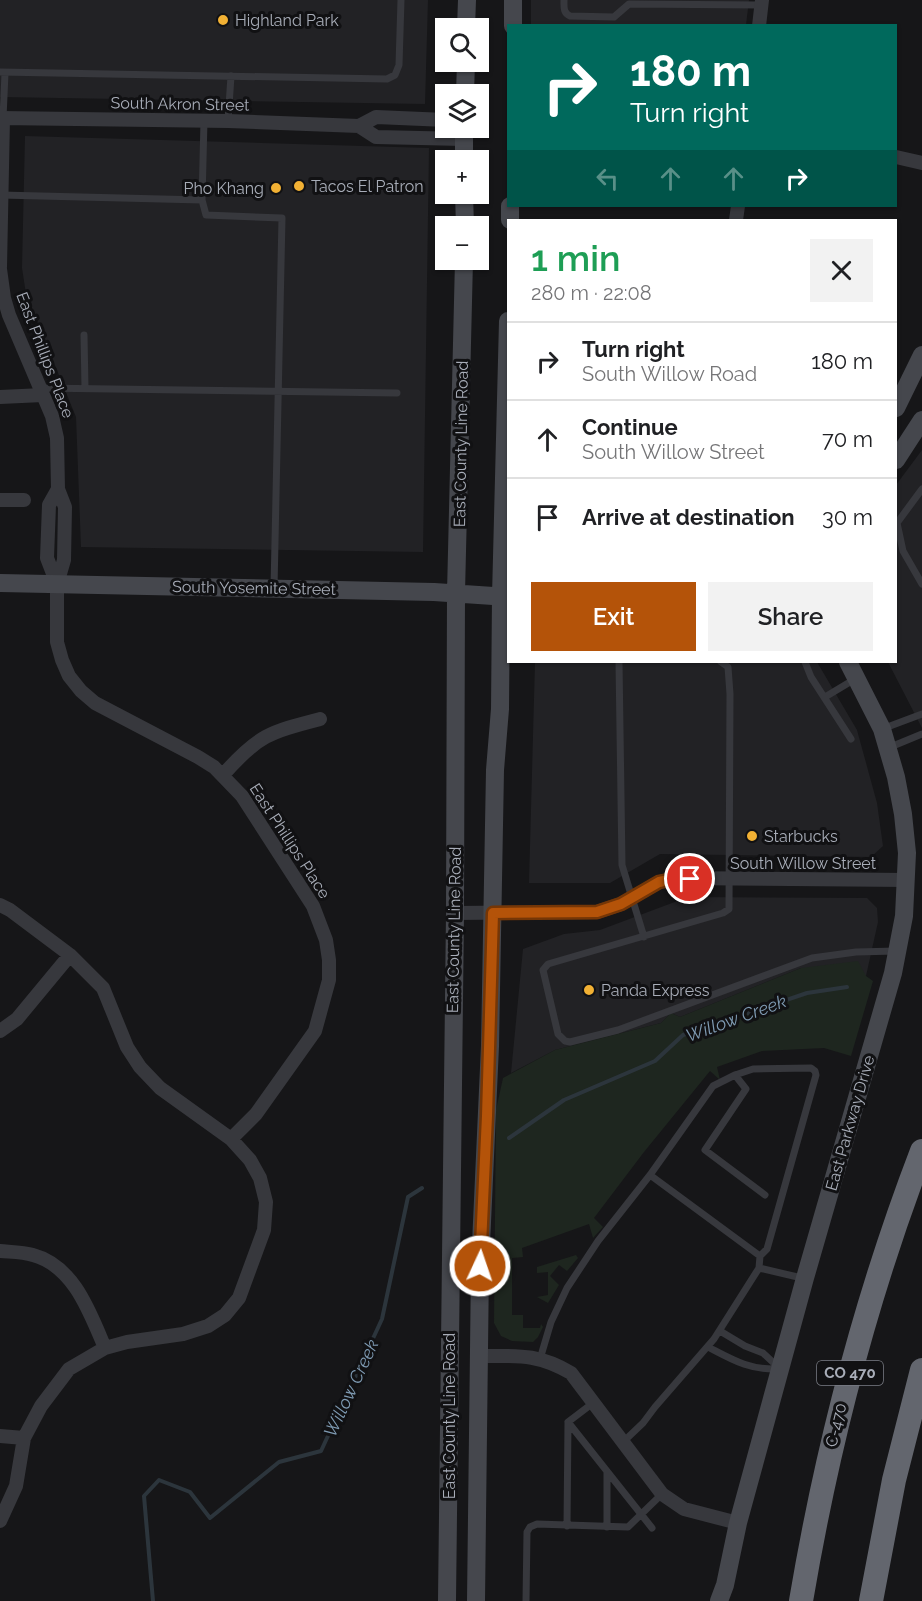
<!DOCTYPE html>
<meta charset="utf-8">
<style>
:root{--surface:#fff;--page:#f2f2f2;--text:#202124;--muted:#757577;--line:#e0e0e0;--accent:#b45309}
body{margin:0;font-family:Raleway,sans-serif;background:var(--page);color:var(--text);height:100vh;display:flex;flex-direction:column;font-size:22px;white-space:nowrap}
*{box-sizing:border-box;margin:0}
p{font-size:20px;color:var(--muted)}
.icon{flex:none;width:33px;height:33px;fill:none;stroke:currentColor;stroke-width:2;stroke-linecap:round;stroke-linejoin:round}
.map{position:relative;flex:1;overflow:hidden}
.drawer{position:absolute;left:507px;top:219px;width:390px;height:444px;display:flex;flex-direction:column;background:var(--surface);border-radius:0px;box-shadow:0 2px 4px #0004}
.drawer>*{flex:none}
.guide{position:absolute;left:507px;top:24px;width:390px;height:183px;border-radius:0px;box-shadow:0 2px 4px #0004;background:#00695c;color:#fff;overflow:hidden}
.fabs{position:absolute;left:435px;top:18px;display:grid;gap:12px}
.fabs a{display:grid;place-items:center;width:54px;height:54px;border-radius:0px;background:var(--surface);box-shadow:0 2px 4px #0004;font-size:30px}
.pin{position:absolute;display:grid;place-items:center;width:51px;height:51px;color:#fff;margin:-26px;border:3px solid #fff;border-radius:50%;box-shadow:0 2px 6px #0007}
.me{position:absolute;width:66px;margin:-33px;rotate:3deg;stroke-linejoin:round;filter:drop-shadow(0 0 4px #0008)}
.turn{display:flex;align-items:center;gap:21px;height:126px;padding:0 24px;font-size:27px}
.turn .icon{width:78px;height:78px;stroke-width:2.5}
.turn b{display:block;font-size:42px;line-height:51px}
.lanes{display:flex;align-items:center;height:57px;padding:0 24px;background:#0003;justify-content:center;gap:30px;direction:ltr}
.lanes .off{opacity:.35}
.round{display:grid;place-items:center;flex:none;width:63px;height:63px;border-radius:0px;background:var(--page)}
.overview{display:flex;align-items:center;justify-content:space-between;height:102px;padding:0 24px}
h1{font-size:36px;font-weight:600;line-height:45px;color:#1e9e55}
.primary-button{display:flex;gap:12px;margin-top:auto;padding:12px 24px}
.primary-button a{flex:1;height:69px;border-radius:0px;background:var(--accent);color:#fff;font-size:24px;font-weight:600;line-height:69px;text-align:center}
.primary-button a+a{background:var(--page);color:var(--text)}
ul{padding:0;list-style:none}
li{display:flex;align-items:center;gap:18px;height:78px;padding:0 24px;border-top:2px solid var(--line)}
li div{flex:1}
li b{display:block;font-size:22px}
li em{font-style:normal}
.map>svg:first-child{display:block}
</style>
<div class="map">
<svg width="922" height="1601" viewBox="0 0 922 1601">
<rect width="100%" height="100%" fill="#161618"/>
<path fill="#222225" d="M0 0H428L425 104 0 97Z
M531 0H749L746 25 531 26Z
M25 136 429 148 423 552 81 547 76 417 26 294 22 268Z
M922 450V728L888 662H896V485Z
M535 662H817L857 730 877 803 883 846 871 857 660 854 610 883H529Z
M688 897 867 898 877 908 878 922 866 976 801 968 680 1017 671 1013 661 1023 555 1050 511 1073 523 949 564 934 600 930Z"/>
<path fill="#1e261f" d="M858 961 866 976 873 981 851 1056 824 1048 762 1051 717 1067 720 1080 710 1071 644 1152 594 1218 603 1227 593 1238 589 1224 522 1248 523 1257 512 1258V1315H523V1328H540L541 1324 543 1327 538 1337 533 1342 512 1341 501 1336 494 1323 496 1110 503 1078 555 1050 661 1023 671 1013 680 1017 801 968Z
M576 1255 578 1258 567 1271 559 1265 550 1276 559 1285 548 1303 537 1297 548 1295V1272L537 1273V1267Z"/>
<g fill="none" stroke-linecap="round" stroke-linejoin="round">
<path stroke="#2c353c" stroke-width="4" d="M509 1138 564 1100 655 1061 683 1035 807 993 847 987
M153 1601 144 1496 159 1480 190 1492 210 1518 279 1462 321 1451 382 1319 408 1197 422 1188"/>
<path stroke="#37383d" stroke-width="7" d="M564 0C564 7 563 13 570 16L614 17 629 4 761 5
M0 72 387 79 395 75 399 65 401 0
M3 118 5 73
M204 121 202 200 206 215 282 218 274 588
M228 121 231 76
M1 195 202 200
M84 335 85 388
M40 388 397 393
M922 489 897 523 903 551 922 584
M619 662 622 865 644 937
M721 662 728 667 730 694 729 909 723 913 548 964 543 970 558 1034 565 1041 570 1042 618 1030 812 958 856 952 896 951
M805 662 811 677 851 739
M825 697 855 679
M882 729 922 714
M888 748 922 734
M735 1075 746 1089 705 1150 765 1195
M650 1175 760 1256 759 1268
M720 1331 745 1346 763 1353 778 1367
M708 1347C733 1360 749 1370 778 1369
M540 1359 551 1322 567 1288 598 1241 650 1175 713 1086 735 1075 753 1069 811 1068 815 1071 816 1075 767 1249 760 1256
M568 1422 652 1528
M622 1443 643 1423 655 1407 714 1339 759 1268 802 1278
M567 1526 568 1422 593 1403
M607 1527V1472
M526 1601 527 1532 530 1527 537 1524 628 1527 662 1494"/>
<path stroke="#37383d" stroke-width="14" d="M759 26 762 0
M0 118 228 121 359 126 376 137 464 139
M359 126 376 117 446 120
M896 157 922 163
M736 220 738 206
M0 267 3 118
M0 269 4 298 9 315 52 416 57 438 58 489 65 507 64 560 57 584V642L62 660 69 676 81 691 95 703 198 757 214 767 242 796 313 906 326 940 329 960V980L315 1031 256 1114 231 1139
M0 397 43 395
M0 500H24
M57 584 47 558 49 505 58 489
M223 775C258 735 270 732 320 719
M0 905 10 910 70 955 103 988 127 1047 140 1067 160 1088 231 1139 250 1160 260 1178 266 1202 264 1230 239 1298 225 1315 208 1326 183 1334 127 1342 105 1348 69 1369 41 1406 24 1438 16 1486 0 1521
M455 913 597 912 621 904 659 882 679 878 907 880
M0 1031 17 1019 70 955
M0 1251C11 1252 23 1252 33 1255 74 1266 90 1313 105 1348
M479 1356C517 1356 537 1353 571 1373L662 1494 684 1509 738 1523
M0 1436 24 1438"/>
<path stroke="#45474d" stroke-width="18" d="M513 26V0
M466 28 467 0
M465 94 466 62
M464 160V128
M464 194 465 226
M510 220V206
M896 408 922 355
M896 460 922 420
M0 583 434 592 508 597
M447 1601 455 913 456 593 464 260
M476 1601 480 1266 490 1046 495 770 500 709 501 596 508 321
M719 1601 725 1585 738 1523 805 1278 893 973 904 916 907 853 903 814 896 777 882 729 848 662"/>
<path stroke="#63666e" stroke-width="24" d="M801 1601C827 1447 866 1297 922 1151
M871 1601 894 1480 922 1370"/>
</g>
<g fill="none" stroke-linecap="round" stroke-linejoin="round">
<defs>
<path id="route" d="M480 1266 487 1116 493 913 597 912 621 904 659 882 679 878 690 879"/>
</defs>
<use href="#route" stroke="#753606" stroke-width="15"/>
<use href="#route" stroke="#b45309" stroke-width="10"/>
</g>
<g fill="#f2b134" stroke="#111113" stroke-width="2">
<circle cx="223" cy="20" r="6"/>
<circle cx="299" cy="186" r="6"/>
<circle cx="276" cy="188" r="6"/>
<circle cx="752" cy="836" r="6"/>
<circle cx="589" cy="990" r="6"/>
</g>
<g text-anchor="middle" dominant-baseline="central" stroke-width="6" stroke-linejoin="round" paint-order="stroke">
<rect fill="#111113" stroke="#7b7e86" stroke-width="1.5" x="817" y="1361" width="66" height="24" rx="4.5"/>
<g font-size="15" font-weight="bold" fill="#a8adb8">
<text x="850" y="1373">CO 470</text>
</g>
<g font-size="16" fill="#a8adb8" stroke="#111113" text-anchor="start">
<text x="235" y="20">Highland Park</text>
<text x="311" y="186">Tacos El Patron</text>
<text x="264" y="188" text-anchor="end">Pho Khang</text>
<text x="764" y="836">Starbucks</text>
<text x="601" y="990">Panda Express</text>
</g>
<g font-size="16" fill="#a8adb8" stroke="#111113">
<text transform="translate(180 104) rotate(1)">South Akron Street</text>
<text transform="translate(45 355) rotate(69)">East Phillips Place</text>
<text transform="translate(461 444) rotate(-89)">East County Line Road</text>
<text transform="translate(254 588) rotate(1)">South Yosemite Street</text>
<text transform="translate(290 841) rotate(57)">East Phillips Place</text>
<text x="803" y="863">South Willow Street</text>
<text transform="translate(454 930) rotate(-89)">East County Line Road</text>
<text transform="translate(850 1123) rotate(-74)">East Parkway Drive</text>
<text transform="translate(449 1416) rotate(-90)">East County Line Road</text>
<text transform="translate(836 1425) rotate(-76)">C-470</text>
</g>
<g font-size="18" font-style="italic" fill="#7f9bb3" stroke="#111113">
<text transform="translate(736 1018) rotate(-20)">Willow Creek</text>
<text transform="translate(351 1388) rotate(-65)">Willow Creek</text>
</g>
</g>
</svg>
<div class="fabs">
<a><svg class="icon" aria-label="search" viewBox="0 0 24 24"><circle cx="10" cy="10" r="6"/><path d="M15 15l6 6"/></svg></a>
<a><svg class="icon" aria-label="layers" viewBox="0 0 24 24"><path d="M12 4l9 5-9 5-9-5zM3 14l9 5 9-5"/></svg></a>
<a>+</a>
<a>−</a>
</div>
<div class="pin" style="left:690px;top:879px;background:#d93025"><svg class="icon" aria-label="arrive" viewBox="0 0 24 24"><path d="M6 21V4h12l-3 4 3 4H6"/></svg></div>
<svg class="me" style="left:480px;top:1266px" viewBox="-20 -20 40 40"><circle r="17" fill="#b45309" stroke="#fff" stroke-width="3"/><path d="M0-11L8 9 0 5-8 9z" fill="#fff"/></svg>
<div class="guide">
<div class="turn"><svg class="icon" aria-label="right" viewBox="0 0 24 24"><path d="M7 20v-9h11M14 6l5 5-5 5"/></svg><div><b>180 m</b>Turn right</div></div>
<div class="lanes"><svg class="icon off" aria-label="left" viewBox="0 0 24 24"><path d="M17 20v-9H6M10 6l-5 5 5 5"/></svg><svg class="icon off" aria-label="ahead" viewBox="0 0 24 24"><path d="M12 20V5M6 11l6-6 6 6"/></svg><svg class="icon off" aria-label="ahead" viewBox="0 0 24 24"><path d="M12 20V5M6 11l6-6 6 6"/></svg><svg class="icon" aria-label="right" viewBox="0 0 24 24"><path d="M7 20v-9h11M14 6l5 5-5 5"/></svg></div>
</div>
<section class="drawer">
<div class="overview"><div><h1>1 min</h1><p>280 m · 22:08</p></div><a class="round"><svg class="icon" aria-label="close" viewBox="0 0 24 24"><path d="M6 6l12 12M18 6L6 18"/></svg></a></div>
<ul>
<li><svg class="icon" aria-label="right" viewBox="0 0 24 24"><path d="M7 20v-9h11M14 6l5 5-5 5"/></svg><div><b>Turn right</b><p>South Willow Road</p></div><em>180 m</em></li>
<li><svg class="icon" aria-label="ahead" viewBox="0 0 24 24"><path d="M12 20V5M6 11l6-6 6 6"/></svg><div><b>Continue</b><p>South Willow Street</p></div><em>70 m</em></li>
<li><svg class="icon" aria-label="arrive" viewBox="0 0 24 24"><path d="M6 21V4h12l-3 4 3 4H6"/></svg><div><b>Arrive at destination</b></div><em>30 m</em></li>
</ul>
<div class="primary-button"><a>Exit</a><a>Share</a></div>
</section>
</div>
